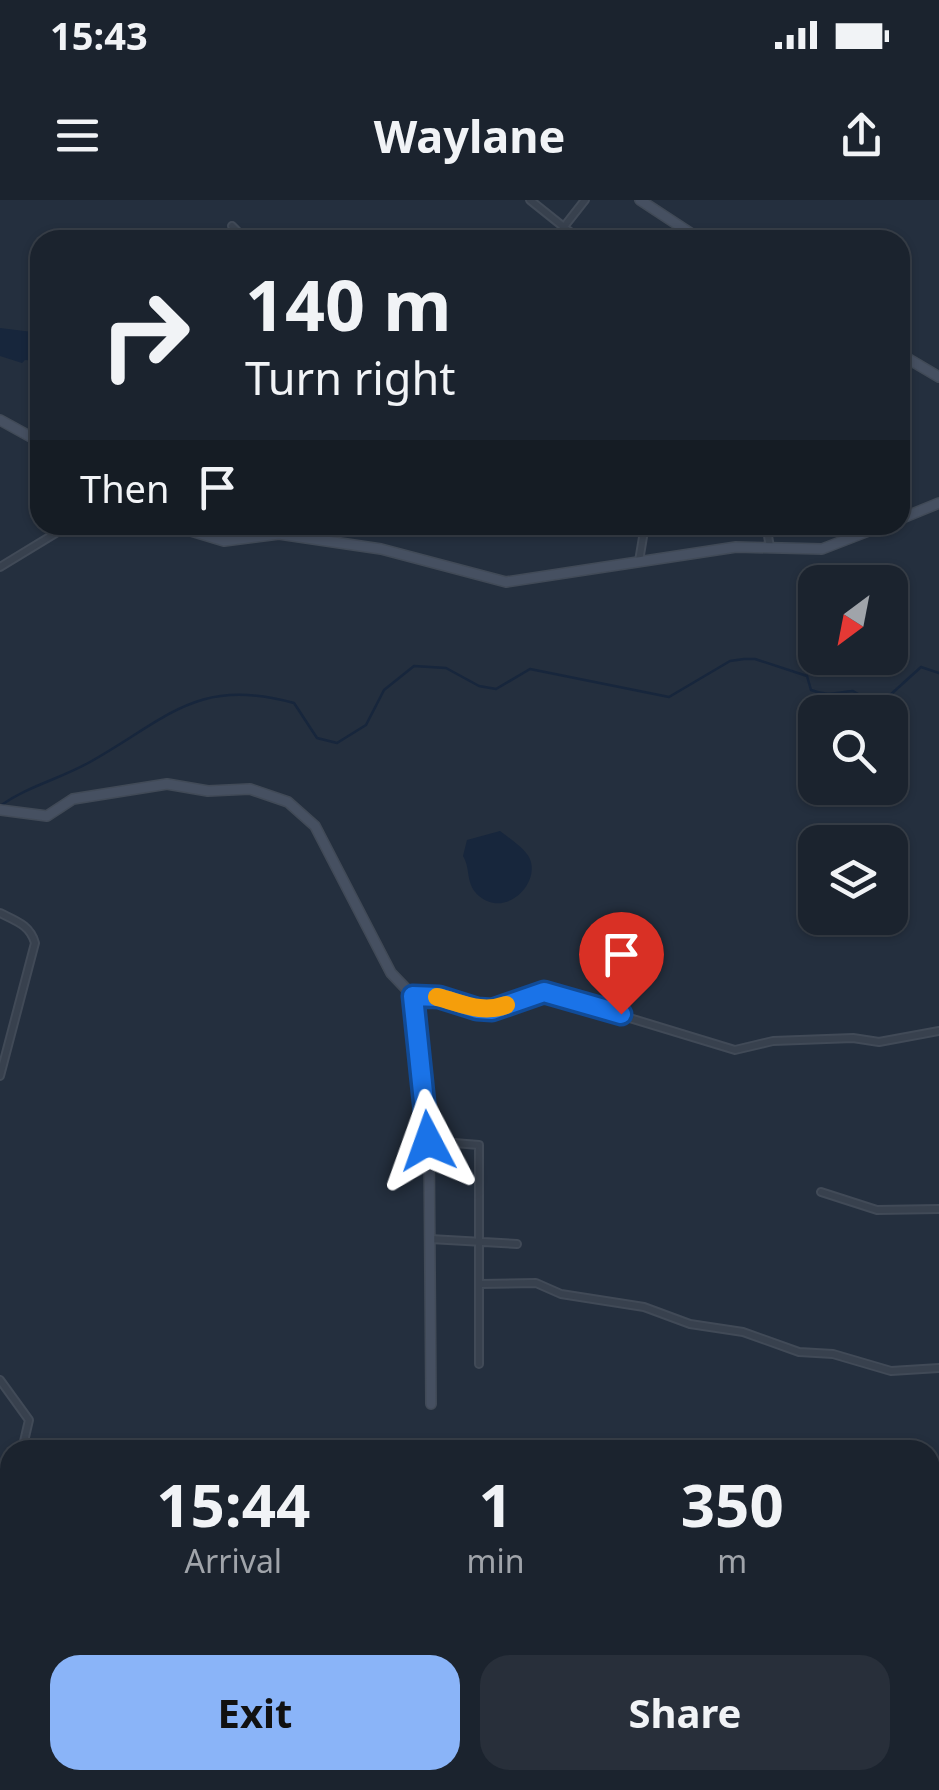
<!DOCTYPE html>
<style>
:root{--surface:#1b232e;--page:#282f3a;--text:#f1f3f6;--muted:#a0a4aa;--line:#39404a;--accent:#8ab4f8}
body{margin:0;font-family:"Noto Sans",sans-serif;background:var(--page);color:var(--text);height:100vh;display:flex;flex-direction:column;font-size:38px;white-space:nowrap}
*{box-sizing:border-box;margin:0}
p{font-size:32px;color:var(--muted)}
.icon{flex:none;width:55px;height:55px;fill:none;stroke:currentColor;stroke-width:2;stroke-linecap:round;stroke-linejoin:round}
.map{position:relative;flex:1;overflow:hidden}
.side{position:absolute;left:0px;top:1240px;width:940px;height:350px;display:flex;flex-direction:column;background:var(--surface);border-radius:30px 30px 0 0;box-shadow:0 2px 8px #0004,0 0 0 2px var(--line)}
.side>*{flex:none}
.banner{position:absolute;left:30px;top:30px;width:880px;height:305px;border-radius:30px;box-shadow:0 2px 8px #0004,0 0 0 2px var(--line);background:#1b232e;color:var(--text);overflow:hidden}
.needle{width:65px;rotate:212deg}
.buttons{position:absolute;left:798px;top:365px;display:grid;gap:20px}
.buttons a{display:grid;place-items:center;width:110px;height:110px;border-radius:20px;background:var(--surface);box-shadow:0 2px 8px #0004,0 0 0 2px var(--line);font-size:50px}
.pin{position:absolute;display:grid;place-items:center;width:85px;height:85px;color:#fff;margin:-102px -42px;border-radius:50% 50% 50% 0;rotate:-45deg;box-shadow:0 0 10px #0007}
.pin .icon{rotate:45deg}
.me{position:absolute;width:110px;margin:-55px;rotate:356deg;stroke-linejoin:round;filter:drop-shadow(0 0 8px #0008)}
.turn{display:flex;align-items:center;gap:35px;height:210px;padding:0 50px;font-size:45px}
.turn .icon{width:130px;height:130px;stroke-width:2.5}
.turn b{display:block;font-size:70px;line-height:85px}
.then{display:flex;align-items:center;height:95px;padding:0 50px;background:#0003;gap:20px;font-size:38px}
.eta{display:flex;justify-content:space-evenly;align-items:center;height:170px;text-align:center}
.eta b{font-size:60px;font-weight:700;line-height:70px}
.action{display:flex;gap:20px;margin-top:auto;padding:20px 50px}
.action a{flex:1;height:115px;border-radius:30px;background:var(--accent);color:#111;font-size:40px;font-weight:700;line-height:115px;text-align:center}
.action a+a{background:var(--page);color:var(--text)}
.status{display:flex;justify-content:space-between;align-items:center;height:70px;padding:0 50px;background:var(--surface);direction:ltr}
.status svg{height:28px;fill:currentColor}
header{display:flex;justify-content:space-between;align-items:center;height:130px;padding:0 50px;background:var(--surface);font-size:45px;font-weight:700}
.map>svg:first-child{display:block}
</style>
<div class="status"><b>15:43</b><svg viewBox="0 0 49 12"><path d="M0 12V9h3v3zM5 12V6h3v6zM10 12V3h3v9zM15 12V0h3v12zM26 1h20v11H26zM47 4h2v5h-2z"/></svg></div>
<header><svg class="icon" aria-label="menu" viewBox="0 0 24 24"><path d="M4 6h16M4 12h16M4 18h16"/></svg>Waylane<svg class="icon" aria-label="share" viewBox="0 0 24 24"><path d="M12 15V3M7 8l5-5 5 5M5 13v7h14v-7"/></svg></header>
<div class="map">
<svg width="939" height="1590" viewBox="0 0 939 1590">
<rect width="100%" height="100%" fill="#242f3e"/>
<path fill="#17263c" d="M0 128 40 133 39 161 25 160 22 163 0 156Z
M500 631C509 638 524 648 529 657 542 682 506 719 479 696 465 684 471 669 463 656L467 640Z"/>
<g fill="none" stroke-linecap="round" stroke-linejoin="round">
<path stroke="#17263c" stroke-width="2.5" d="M0 606C28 586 60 579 90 562 167 519 197 476 294 503L317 538 337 543 366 525 384 490 414 466 446 468 479 486 496 489 530 469 669 497 730 461 744 459H755L807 476 811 490C828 497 837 492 853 491L878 506 921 467 939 473"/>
<defs>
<path id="street" d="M530 0 580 40
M232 26 246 40
M563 28 585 0
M766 325 770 347
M639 361 645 325
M0 367 69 325
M0 713C16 721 30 725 35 743L0 876
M413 796 439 797 477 809H492L544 792 735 850 773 841 853 838 879 842 939 831
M429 941 479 945V1164
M821 992 877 1010 939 1009
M430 1039 517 1044
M480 1084 536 1083 561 1094 644 1107 690 1124 743 1132 799 1152 833 1154 891 1171 939 1168
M0 1180 29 1220 22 1250
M0 1369 10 1384
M0 1510 10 1481
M441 1580 451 1589 457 1590
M596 1580 607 1590
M77 1590 79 1580
M223 1590 224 1580
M276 1590 277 1580
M363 1590 364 1580
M458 1590 463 1580"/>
<path id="secondary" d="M640 0 701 40
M900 154 939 177
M0 220 40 242
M900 319 939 303
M171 325 224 341 279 334 381 349 506 382 736 347 822 349 884 325
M0 610 47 616 73 599 167 584 208 591 250 589 288 602 315 626 391 773 413 796 429 941 431 1204"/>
</defs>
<use href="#street" stroke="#414a57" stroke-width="10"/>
<use href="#secondary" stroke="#414a57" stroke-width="12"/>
<use href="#street" stroke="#38414e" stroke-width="6"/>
<use href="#secondary" stroke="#465061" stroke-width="9"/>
</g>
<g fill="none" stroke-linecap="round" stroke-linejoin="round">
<defs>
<path id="route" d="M428 941 413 796 439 797 477 809 492 810 544 792 621 814"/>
</defs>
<use href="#route" stroke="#114b97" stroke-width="25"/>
<use href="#route" stroke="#1a73e8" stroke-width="18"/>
<path stroke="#f59e0b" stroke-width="18" d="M437 797C462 803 481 814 506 805"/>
</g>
</svg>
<div class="buttons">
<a><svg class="needle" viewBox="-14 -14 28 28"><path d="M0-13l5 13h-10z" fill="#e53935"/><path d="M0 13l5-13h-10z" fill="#a0a4aa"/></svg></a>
<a><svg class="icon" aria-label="search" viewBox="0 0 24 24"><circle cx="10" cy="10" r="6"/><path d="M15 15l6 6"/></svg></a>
<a><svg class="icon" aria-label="layers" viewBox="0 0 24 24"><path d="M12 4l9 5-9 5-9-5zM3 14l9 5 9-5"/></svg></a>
</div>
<div class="pin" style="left:621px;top:814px;background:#d93025"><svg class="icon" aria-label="arrive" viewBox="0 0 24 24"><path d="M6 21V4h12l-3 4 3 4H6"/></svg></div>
<svg class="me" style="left:428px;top:941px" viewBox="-20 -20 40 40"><path d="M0-17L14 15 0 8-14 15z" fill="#1a73e8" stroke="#fff" stroke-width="4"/></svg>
<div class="banner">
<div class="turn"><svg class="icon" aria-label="right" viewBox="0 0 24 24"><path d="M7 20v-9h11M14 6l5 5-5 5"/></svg><div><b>140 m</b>Turn right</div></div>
<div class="then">Then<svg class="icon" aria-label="arrive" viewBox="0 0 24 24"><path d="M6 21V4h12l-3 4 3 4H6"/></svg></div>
</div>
<section class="side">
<div class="eta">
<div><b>15:44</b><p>Arrival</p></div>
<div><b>1</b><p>min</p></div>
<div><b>350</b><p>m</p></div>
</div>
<div class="action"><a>Exit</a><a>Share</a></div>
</section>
</div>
